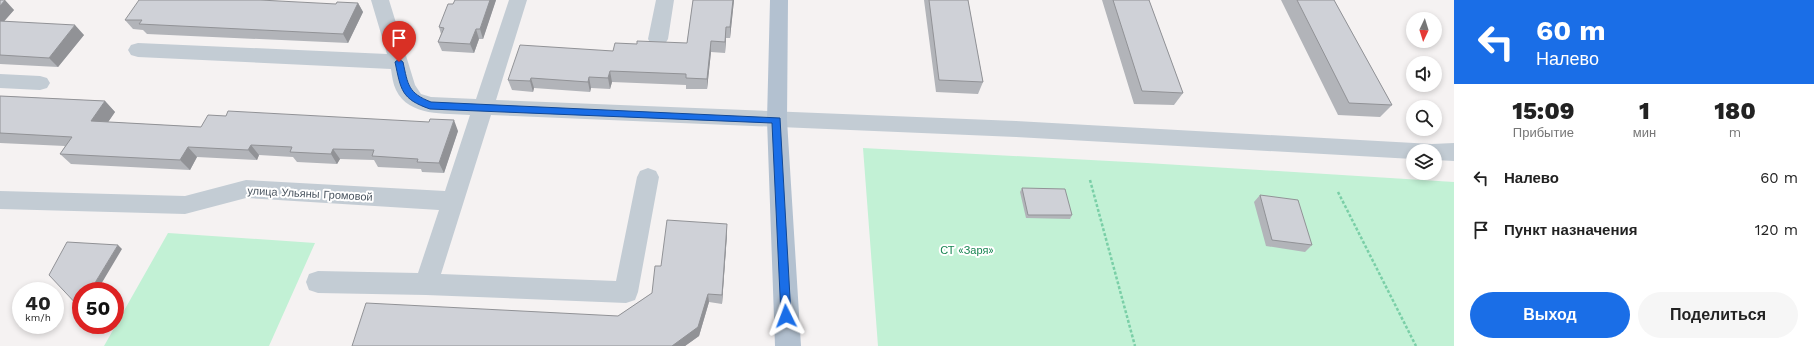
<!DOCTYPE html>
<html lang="ru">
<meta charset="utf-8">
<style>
:root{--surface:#fff;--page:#f6f6f6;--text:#222;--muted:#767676;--accent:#1a6ee7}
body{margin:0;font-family:"Work Sans",sans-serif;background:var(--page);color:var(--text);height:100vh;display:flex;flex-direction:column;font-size:15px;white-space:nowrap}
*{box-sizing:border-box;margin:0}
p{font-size:13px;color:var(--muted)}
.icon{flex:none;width:22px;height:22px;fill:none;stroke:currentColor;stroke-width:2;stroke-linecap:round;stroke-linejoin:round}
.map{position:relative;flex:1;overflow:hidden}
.side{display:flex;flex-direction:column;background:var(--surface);width:360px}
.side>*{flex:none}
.top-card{background:#1a6ee7;color:#fff;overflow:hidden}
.needle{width:26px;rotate:184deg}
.fabs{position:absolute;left:1406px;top:12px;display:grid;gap:8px}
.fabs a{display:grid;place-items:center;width:36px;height:36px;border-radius:50%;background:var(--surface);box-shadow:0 2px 6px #0003;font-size:20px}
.speed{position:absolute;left:12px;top:282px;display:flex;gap:8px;font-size:20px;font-weight:700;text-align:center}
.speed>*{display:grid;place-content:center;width:52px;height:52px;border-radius:50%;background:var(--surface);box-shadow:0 2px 6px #0003;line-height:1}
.speed small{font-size:10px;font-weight:400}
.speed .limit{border:6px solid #d22;background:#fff;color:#111}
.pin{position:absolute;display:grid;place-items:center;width:34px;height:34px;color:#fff;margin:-41px -17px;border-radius:50% 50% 50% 0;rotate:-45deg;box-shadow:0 0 4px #0007}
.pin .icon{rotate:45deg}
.me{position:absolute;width:44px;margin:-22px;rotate:357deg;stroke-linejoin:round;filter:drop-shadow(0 0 3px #0008)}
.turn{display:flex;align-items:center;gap:14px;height:84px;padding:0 16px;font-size:18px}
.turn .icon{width:52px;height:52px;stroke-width:2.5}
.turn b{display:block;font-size:28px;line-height:34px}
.eta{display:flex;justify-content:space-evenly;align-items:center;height:68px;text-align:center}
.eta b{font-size:24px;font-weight:800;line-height:28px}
.cta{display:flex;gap:8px;margin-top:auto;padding:8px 16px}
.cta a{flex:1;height:46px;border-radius:24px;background:var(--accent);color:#fff;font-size:16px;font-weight:800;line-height:46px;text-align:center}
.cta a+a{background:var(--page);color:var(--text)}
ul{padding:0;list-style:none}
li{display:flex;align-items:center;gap:12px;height:52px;padding:0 16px}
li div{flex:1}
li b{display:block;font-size:15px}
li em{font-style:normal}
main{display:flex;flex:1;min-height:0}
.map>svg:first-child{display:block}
</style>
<main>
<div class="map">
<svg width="1454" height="346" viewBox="0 0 1454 346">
<rect width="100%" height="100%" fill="#f5f2f2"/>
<path fill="#c2f1d5" d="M863 148 1147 163 1454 182V346H878Z
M168 233 315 243 269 346H104Z"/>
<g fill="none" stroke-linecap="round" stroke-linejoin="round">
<path stroke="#7acfa7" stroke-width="2.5" stroke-dasharray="3 2" stroke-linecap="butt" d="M1090 180 1135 346
M1338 192 1416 346"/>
<path fill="#c3ccd4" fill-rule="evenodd" d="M371 0H389L415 85 421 94 431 97 476 99 509 0H527L496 100 1016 121 1432 144 1454 143V161L1435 160V151H1413V159L1016 137 491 115 441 274 616 281 637 177 640 171 648 168 656 171 659 177 638 292 635 300 626 303 426 295 318 293 309 290 306 282 309 274 318 271 418 273 439 210 246 198 185 214 0 209V191L185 196 246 180 445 191 470 115C445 113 409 117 396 90 393 84 392 76 391 69L138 57 131 55 128 50 131 45 138 43 387 54Z
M656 0H674L668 39 665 44 658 46 651 44 648 39Z
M0 74 40 76 47 78 50 83 47 88 40 90 0 88Z"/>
<path fill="#b3c1d0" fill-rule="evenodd" d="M770 0H788L787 120 801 346H775L767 120Z"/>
</g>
<path fill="#b2b4b9" d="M0 0 14 10 4 21 84 35 58 67 0 64Z
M455 0H496L483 39H479L474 53 442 51 438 42 441 34 439 27 453 4Z
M693 0H734L730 38H726L725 53 711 52 707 89H686V85L612 82 610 89 591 88 590 92 534 88 533 92 512 90 508 80 613 51 637 44 687 43Z
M924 0H968L983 82 978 94 936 92Z
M1102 0H1149L1183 93 1174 105 1134 104Z
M1281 0H1334L1392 105 1380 117 1338 115Z
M358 3 363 12 348 43 147 34 143 30 133 29 125 20 336 4Z
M0 96 105 101 115 112 108 122 201 127 458 131 444 173 422 172 421 169 378 167 374 160 340 159 337 164 297 162 293 157 259 155 257 160 197 157 190 170 71 164 60 154 65 146 0 143Z
M1022 188 1072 215 1070 219 1026 218 1020 192Z
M1260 195 1312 245 1305 252 1266 246 1254 202Z
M727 234 722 304 709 302 699 336 685 346H352L618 316 652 293Z"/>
<path fill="#919296" d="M5 0 14 10 0 26V6Z
M490 0H496L483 39 480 29Z
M733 0H734L730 38V27Z
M358 3 363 12 348 43 343 34Z
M75 25 84 35 58 67 49 58Z
M726 27V38L725 53V42Z
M476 29 479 39 474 53 470 44Z
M711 41V52L707 89V79Z
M610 71 612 82 610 89 608 78Z
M589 77 591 88 590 92 588 82Z
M531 78 534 88 533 92 530 81Z
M105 101 115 112 102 131 91 121Z
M454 120 458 131 444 173 439 163Z
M251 145 259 155 257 160 248 150Z
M188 147 197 157 190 170 180 160Z
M333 149 340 159 337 164 331 154Z
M727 224V234L722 304V295Z
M118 245 122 249 97 291H90Z
M708 294 709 302 699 336 685 346H672Z"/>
<path fill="#cfd1d7" stroke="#919296" d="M0 0H5L0 6Z
M139 0H260L336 4 337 2 358 3 343 34 139 24 142 20H125Z
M455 0H490L480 29H476L470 44 438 42 444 28 439 27 448 4H453Z
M693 0H733L730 27H726L725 42 711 41 707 79 686 78V74L610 71 608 78 589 77 588 82 531 78 530 81 508 80 520 45 613 51 615 43 637 44V41L687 43Z
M929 0H968L983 82 939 80Z
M1113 0H1149L1183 93 1142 91Z
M1297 0H1334L1392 105 1349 103Z
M0 21 75 25 49 58 0 55Z
M0 96 105 101 91 121 201 127 208 115 226 116 228 111 429 122 430 119 454 120 439 163 417 162 418 159 372 156 374 150 333 149 331 154 290 152 292 147 251 145 248 150 188 147 180 160 60 154 72 137 0 133Z
M1022 188 1065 189 1072 215H1028Z
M1260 195 1298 200 1312 245 1272 240Z
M667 220 727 224 722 295 708 294 698 327 672 346H352L366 303 618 316 652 293 655 266H661Z
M67 242 118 245 90 291H81V307L80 308 49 275Z"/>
<path fill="#1a6ee7" stroke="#114896" d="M399 59 403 62C408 85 408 93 431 102L780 118 791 316 790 320 786 321 782 320 781 316 772 123 430 109C401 99 401 90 395 62Z"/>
<g text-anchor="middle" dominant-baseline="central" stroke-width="4" stroke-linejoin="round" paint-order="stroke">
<g font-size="11" fill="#4a5560" stroke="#fff">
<text transform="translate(310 194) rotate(3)">улица Ульяны Громовой</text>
</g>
<g font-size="11" fill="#178451" stroke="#fff">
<text x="967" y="250">СТ «Заря»</text>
</g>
</g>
</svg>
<div class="fabs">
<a><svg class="needle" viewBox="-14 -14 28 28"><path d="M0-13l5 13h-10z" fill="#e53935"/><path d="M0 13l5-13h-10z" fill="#767676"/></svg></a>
<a><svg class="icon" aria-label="sound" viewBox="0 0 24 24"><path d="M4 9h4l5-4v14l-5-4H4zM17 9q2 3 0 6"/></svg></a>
<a><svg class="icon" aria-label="search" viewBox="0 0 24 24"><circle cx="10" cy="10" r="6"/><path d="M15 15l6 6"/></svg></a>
<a><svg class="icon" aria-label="layers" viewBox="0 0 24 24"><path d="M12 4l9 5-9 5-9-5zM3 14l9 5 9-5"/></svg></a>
</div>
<div class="speed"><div>40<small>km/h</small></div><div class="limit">50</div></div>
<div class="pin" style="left:399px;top:62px;background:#d93025"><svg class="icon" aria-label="arrive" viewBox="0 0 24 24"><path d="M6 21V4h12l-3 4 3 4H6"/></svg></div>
<svg class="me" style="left:786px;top:316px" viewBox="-20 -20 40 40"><path d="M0-17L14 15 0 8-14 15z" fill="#1a6ee7" stroke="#fff" stroke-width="4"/></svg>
</div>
<section class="side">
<div class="top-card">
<div class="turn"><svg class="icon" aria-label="left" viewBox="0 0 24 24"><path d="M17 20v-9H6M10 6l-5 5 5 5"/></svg><div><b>60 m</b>Налево</div></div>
</div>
<div class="eta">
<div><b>15:09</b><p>Прибытие</p></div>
<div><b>1</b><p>мин</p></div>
<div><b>180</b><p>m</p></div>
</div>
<ul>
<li><svg class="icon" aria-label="left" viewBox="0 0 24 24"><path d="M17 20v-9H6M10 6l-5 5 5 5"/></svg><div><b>Налево</b></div><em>60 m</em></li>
<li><svg class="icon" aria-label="arrive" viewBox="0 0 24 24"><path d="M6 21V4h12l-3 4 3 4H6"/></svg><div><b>Пункт назначения</b></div><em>120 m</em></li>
</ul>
<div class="cta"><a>Выход</a><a>Поделиться</a></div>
</section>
</main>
